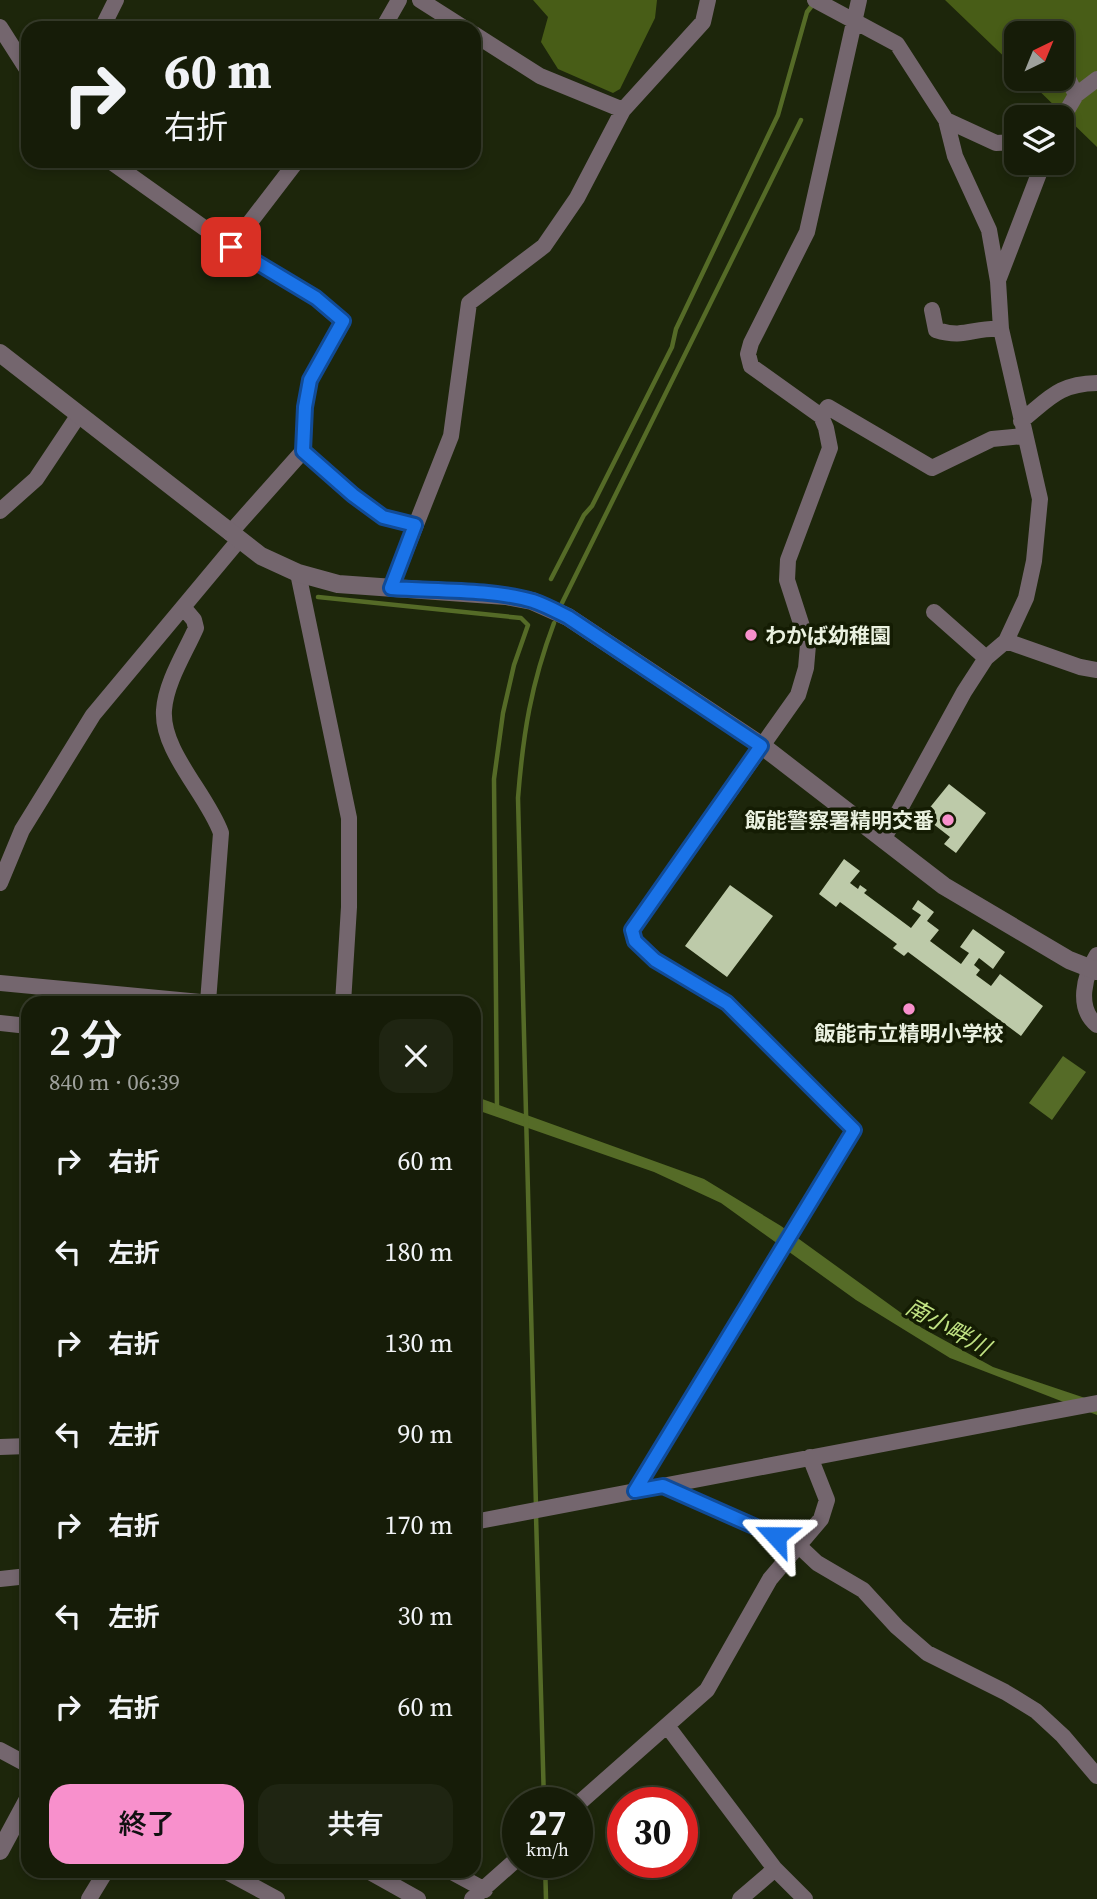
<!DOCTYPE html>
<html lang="ja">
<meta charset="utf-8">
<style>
:root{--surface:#161c08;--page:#1f2512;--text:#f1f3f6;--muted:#9ea19c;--line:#353a29;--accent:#f890cc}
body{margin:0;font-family:"Source Serif 4","Noto Sans JP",serif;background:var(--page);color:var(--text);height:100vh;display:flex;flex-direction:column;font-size:26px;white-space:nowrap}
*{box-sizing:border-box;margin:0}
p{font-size:23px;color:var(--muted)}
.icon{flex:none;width:38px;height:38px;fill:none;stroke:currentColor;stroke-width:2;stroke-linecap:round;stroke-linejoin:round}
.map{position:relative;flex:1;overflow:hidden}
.side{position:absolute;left:21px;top:996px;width:460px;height:882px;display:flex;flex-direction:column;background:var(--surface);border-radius:21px;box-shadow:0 4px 10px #0003,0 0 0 2px var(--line)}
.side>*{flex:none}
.banner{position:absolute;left:21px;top:21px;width:460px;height:147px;border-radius:21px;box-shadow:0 4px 10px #0003,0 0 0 2px var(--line);background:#161c08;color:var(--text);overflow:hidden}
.needle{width:46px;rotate:43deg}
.tools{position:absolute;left:1004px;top:21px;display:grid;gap:14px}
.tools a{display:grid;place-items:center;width:70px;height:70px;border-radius:14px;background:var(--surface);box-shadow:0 4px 10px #0003,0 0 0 2px var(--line);font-size:35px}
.speed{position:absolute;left:502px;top:1787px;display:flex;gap:14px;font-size:35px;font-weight:700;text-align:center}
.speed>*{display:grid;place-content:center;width:91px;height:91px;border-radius:50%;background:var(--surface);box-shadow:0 4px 10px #0003,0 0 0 2px var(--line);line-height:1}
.speed small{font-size:18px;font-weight:400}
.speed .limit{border:10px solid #d22;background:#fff;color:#111}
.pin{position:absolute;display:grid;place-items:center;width:60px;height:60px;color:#fff;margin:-30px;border-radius:14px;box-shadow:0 4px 10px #0006}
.me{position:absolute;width:77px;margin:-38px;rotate:294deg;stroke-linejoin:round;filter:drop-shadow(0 0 5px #0008)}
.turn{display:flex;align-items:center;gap:24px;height:147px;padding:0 28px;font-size:32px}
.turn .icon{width:91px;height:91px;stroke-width:2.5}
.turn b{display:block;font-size:49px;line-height:60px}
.round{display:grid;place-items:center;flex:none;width:74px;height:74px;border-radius:21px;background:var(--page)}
.head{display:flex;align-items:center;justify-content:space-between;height:119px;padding:0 28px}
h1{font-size:42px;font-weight:600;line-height:52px}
.button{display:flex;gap:14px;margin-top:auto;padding:14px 28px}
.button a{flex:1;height:80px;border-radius:21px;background:var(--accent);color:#111;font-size:28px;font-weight:600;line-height:80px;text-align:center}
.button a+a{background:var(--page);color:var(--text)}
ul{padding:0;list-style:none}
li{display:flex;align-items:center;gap:21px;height:91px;padding:0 28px}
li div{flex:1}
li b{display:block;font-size:26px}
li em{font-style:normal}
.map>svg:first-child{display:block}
</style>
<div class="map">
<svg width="1097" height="1899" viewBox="0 0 1097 1899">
<rect width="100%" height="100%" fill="#1d260b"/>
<path fill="#485d17" d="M533 0H657L655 18 620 89 613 93 558 69 541 42 548 17Z
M945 0H1097V147L1027 79H1062V33H1017V69Z"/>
<path fill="#556b27" d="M1063 1056 1086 1072 1052 1120 1029 1103Z
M474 1096 704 1179 781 1226 922 1328 993 1367 1097 1402V1415L950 1358 856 1300 721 1203 654 1172 474 1109Z"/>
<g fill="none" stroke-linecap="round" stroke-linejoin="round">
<path stroke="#556b27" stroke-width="4.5" d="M551 579 584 515 592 506 672 347 676 329 778 115 807 12 814 3
M318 597 521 618 528 625 514 665 503 713 494 779 497 1109
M562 603 801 120
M536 1507 518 798C523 734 531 684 554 623
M536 1515 544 1802
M545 1862 546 1899"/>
</g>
<path fill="#bdcaa9" d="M949 784 986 813 956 853 944 844 950 837 923 816Z
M844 859 860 871 850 883 858 889 860 885 867 890 864 893 911 928 921 915 912 909 918 900 934 912 927 921 939 930 930 941 961 964 969 953 960 947 973 929 1005 952 993 969 979 958 974 965 980 970 976 975 991 986 1000 974 1043 1006 1021 1036 908 952 904 956 893 948 897 944 840 902 836 907 819 894Z
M730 885 773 916 727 977 685 946Z"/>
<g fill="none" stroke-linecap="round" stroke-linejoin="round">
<path stroke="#74666e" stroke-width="16" d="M420 0 464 28
M815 0 897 44 946 120 955 156 989 230 998 281 1001 329 1040 499 1034 561 1026 598 1006 641 986 658 964 692 883 840
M0 27 28 71
M102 28 116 0
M383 28 399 0
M474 34 540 76 623 110
M1063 68 1076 95
M1062 119 1076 95 1097 79
M946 120 996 143 1017 142
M110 161 231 247 316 298 343 322 310 380 305 407 303 451 230 533
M231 247 297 161
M999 278 1043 163
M932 310 936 330C965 339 974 327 1001 329
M821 416 828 407 932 468 992 439 1024 436
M1021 421C1050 398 1058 384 1097 383
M303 451 353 495 383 517 415 525
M0 511 36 479 78 416
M298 573 349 818V907L343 1003
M391 588 451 436 469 303 544 246 577 198 623 110 703 22 708 0
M183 607 194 620 196 628C185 653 166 682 164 710 161 751 207 794 221 833L208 1002
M934 612 986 658
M1006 641 1080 667 1097 670
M0 883 22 830 93 715 239 540
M1097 955C1084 976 1076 1008 1097 1025
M0 983 211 1003
M0 1023 28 1026
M0 1447 28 1446
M663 1486 799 1546 817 1563 863 1590 897 1627 927 1653 1005 1692 1036 1711 1063 1736 1097 1776
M635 1491 854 1130 727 1003 655 960 635 941 632 930 798 695 806 668 808 645 787 580 788 560 830 448 826 428 821 416 751 366 748 354 751 343 807 232 859 0
M474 1522 1097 1403
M0 1579 28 1576
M668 1727 775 1869 740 1899
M0 1750 28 1765
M578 1804 707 1690 770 1579 821 1519 827 1500 810 1457
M775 1869 805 1899
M225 1871 277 1899
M368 1871 418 1899
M450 1871 485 1890
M89 1899 106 1871
M472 1899 518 1858"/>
<path stroke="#74666e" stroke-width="18" d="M0 353 261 556 298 573 338 584 506 596 532 601 568 617 761 745 944 886 1069 960 1097 971
M0 1851 28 1799"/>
</g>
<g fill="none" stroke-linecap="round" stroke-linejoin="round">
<defs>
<path id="route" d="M231 247 316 298 343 321 310 380 305 407 303 451 353 495 383 517 415 525 391 588C433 591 493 589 533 601 545 605 556 611 568 617L761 746 632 930 635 941 655 960 727 1003 854 1130 635 1491 663 1486 776 1536"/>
</defs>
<use href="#route" stroke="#114b97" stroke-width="18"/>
<use href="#route" stroke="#1a73e8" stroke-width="12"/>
</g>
<g fill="#f890cc" stroke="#141c03" stroke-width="2.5">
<circle cx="751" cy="635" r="7"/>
<circle cx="948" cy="820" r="7"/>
<circle cx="909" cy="1009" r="7"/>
</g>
<g text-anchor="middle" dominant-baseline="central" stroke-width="7" stroke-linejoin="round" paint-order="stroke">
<g font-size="21" font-weight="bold" fill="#eaf1e0" stroke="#141c03" text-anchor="start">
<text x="765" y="635">わかば幼稚園</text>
<text x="934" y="820" text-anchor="end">飯能警察署精明交番</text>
<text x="909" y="1033" text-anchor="middle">飯能市立精明小学校</text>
</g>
<g font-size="23" font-style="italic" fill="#c1e383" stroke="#141c03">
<text transform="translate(948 1327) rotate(29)">南小畔川</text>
</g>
</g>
</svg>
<div class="tools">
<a><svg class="needle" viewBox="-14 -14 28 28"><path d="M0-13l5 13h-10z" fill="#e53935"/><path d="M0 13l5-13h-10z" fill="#9ea19c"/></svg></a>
<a><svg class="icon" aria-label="layers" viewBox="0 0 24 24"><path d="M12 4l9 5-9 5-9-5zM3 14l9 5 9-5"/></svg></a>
</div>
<div class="speed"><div>27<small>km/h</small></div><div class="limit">30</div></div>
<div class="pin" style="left:231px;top:247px;background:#d93025"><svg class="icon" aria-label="arrive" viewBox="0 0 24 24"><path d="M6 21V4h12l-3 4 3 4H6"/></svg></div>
<svg class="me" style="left:776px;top:1536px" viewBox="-20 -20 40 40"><path d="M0-17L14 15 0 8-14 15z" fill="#1a73e8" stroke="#fff" stroke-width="4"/></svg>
<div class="banner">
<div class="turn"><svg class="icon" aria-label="right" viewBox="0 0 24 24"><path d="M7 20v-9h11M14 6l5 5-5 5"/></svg><div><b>60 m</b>右折</div></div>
</div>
<section class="side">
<div class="head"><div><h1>2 分</h1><p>840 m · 06:39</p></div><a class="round"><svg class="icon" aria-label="close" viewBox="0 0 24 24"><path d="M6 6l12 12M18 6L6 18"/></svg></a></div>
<ul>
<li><svg class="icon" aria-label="right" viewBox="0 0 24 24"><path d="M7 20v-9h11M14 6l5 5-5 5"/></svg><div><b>右折</b></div><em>60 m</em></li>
<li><svg class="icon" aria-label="left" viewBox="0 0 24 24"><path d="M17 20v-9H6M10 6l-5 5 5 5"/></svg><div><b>左折</b></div><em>180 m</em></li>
<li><svg class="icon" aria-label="right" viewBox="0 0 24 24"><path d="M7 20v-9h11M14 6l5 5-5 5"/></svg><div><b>右折</b></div><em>130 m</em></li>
<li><svg class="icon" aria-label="left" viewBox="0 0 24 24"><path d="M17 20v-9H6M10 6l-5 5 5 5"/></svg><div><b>左折</b></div><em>90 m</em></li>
<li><svg class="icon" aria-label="right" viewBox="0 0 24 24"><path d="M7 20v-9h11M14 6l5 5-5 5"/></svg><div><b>右折</b></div><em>170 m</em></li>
<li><svg class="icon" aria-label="left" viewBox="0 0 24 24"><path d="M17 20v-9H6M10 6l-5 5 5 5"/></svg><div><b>左折</b></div><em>30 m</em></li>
<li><svg class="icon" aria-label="right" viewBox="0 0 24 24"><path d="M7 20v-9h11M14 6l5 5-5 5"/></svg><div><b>右折</b></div><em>60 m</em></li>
</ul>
<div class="button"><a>終了</a><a>共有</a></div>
</section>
</div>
